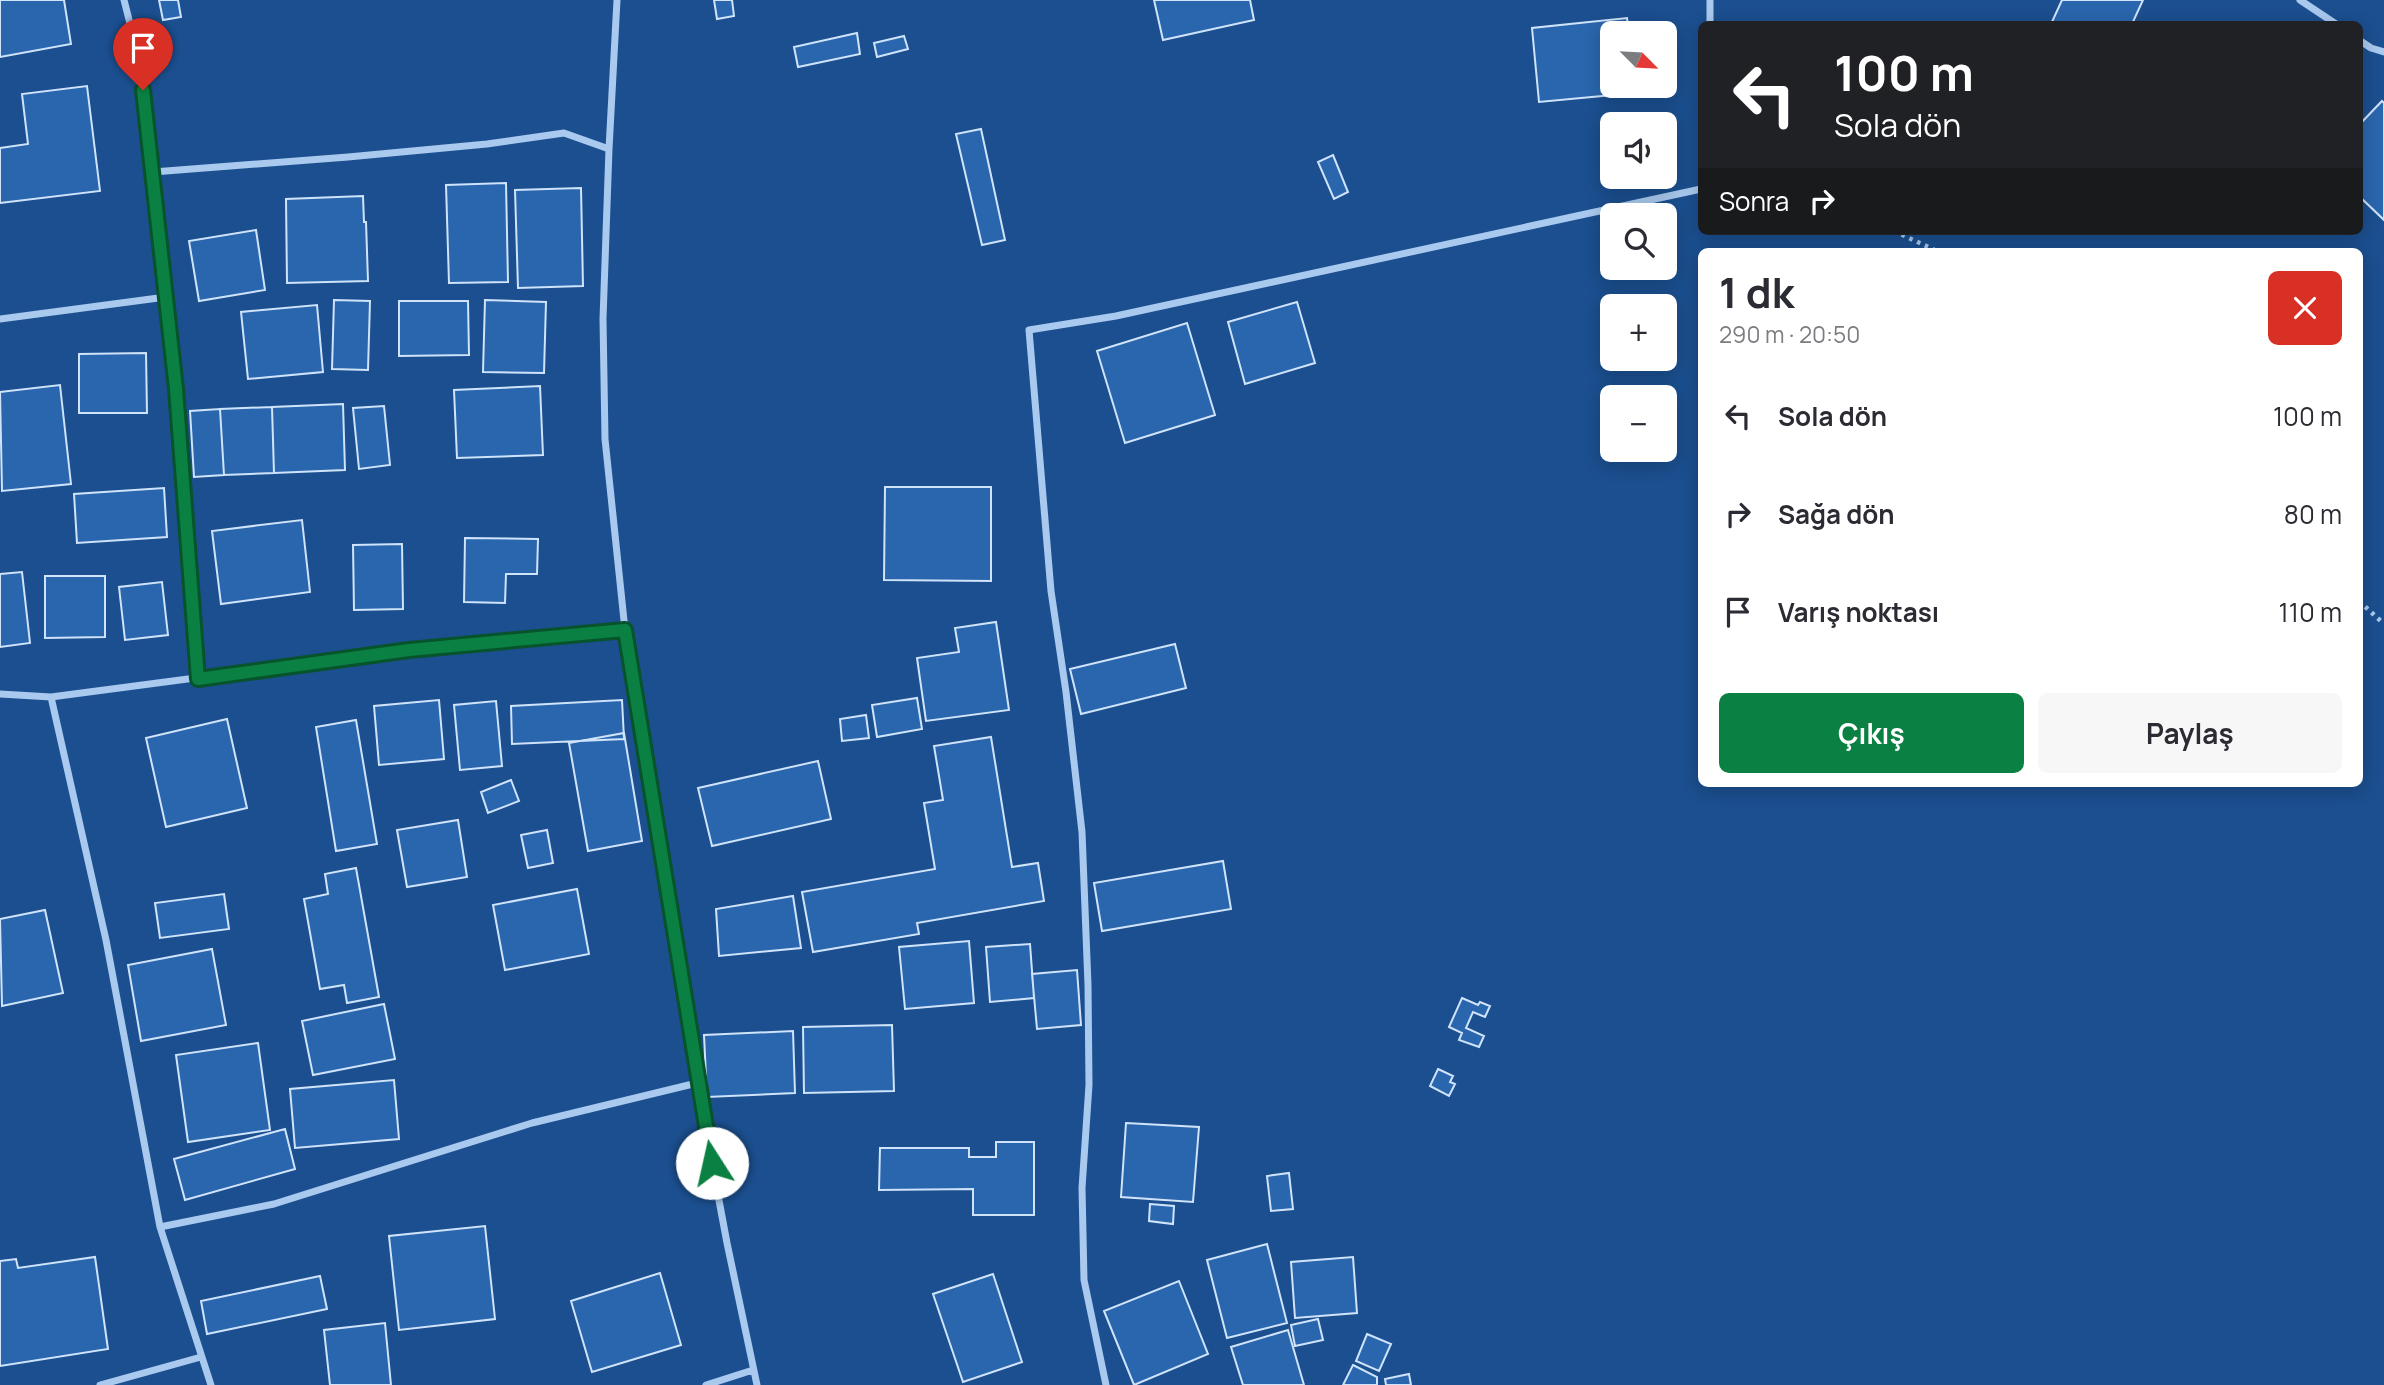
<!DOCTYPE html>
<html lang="tr">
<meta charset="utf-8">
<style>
:root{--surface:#fff;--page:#f7f7f7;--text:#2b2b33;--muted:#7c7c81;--accent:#0b8043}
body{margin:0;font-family:Manrope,sans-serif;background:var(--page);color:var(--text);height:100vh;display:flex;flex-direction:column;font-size:26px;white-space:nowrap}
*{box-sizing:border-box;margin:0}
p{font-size:23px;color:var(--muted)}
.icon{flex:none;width:38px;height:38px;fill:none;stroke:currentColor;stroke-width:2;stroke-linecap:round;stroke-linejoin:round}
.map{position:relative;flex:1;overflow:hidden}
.panel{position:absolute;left:1698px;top:248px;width:665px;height:539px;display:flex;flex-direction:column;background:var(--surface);border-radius:10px;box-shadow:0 4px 18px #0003}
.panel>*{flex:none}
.top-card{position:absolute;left:1698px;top:21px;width:665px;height:214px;border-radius:10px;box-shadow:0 4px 18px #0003;background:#202124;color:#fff;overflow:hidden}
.needle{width:46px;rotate:114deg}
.controls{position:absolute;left:1600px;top:21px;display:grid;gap:14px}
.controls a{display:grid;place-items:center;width:77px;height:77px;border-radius:10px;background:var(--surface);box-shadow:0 4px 18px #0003;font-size:35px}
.pin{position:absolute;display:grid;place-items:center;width:60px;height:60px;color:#fff;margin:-72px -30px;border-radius:50% 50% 50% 0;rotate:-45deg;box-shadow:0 0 7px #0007}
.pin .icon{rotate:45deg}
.me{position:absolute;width:77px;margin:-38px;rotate:350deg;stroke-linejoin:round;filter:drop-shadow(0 0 5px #0008)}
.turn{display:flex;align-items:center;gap:24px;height:147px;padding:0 21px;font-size:32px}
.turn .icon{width:91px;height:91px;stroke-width:2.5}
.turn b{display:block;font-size:49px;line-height:60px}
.then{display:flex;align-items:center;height:66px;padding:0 21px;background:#0003;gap:14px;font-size:26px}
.round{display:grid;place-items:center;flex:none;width:74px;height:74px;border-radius:10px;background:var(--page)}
.summary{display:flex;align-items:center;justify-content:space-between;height:119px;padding:0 21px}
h1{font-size:42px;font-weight:700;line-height:52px}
.primary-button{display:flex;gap:14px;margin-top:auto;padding:14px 21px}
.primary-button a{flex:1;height:80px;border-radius:10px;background:var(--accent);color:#fff;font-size:28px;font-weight:700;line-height:80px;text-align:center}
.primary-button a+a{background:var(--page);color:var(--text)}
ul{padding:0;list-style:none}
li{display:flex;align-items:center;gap:21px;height:98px;padding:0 21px}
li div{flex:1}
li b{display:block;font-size:26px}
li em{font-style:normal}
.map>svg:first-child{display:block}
</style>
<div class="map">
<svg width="2384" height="1385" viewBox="0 0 2384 1385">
<rect width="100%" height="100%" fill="#1b4f8f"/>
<path fill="#2a66ad" stroke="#cfe3fa" stroke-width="2" d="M0 0H64L71 44 0 57Z
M159 0H178L181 17 163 20Z
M714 0H732L734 16 717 19Z
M1154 0H1250L1254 20 1163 40Z
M2062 0H2143L2132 24H2051Z
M1627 18 1629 33H1612V86H1634V93L1539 102 1532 28Z
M857 33 860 54 798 67 794 47Z
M904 36 908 49 877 57 874 43Z
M87 86 100 191 0 203V148L28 144 22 94Z
M2382 101 2384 103V220L2359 196V125Z
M981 129 1005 240 982 245 956 134Z
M1333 155 1348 192 1334 199 1318 162Z
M506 183 508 282 449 283 446 185Z
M581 188 583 286 518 288 515 190Z
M363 196 364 222H366L368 281 287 283 286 199Z
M256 230 265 290 199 301 189 241Z
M334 300 370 301 368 370 332 369Z
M485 300 546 302 544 373 483 372Z
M399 301H468L469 355 399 356Z
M1297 302 1315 363 1245 384 1228 322Z
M317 305 323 372 248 379 241 312Z
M1187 323 1215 415 1125 443 1097 351Z
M146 353 147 413H79V354Z
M60 385 71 484 2 491 0 392Z
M540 386 543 455 457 458 454 390Z
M343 404 345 470 274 473 272 407Z
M384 406 390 465 359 469 353 408Z
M272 407 274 473 224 475 220 409Z
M220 409 224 475 194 477 190 411Z
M885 487H991V581L884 580Z
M164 488 167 537 77 543 74 494Z
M302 520 310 592 221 604 212 531Z
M465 538 538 539 537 574H506L505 603 464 602Z
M402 544 403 609 354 610 353 545Z
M22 572 30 643 0 647V574Z
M45 576H105V637L45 638Z
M162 582 168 635 125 640 119 587Z
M996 622 1009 710 926 721 917 658 959 652 955 628Z
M1175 644 1186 688 1081 714 1070 669Z
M917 698 922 729 877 737 872 705Z
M439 700 444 759 379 765 374 706Z
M622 700 624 739 512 744 511 706Z
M496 701 502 766 460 770 454 705Z
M866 715 869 738 842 741 840 719Z
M227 719 247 808 166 827 146 738Z
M356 720 377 844 336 851 316 727Z
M624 733 642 841 588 851 569 743Z
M991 737 1012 867 1038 863 1044 901 917 923 919 934 813 952 802 892 935 869 924 803 943 800 934 746Z
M818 761 831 819 712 846 698 788Z
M511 780 519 801 488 813 481 792Z
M458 820 467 877 407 887 397 830Z
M547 830 553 863 528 868 521 835Z
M1223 861 1231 909 1102 931 1094 883Z
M356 868 379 997 347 1003 344 985 320 989 304 899 328 894 325 874Z
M577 889 589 954 505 970 493 905Z
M224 894 229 929 160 938 155 903Z
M793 896 801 948 719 956 716 909Z
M45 910 63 993 2 1006 0 919Z
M969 941 974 1003 905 1009 899 947Z
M1030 944 1034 998 990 1002 986 947Z
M212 949 226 1025 141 1041 128 965Z
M1077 970 1081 1025 1037 1029 1032 974Z
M1462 998 1478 1005 1480 1002 1490 1006 1485 1017 1473 1012 1466 1028 1484 1036 1479 1047 1459 1040 1462 1033 1449 1027Z
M384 1004 395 1059 313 1075 302 1021Z
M892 1025 894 1091 804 1093 803 1027Z
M793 1031 795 1093 707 1097 704 1035Z
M258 1043 270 1130 188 1142 176 1055Z
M1438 1069 1453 1076 1450 1082 1455 1084 1449 1096 1430 1086Z
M394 1080 399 1139 295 1148 290 1089Z
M1126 1123 1199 1127 1193 1202 1121 1197Z
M285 1129 295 1169 185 1200 174 1159Z
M996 1142H1034V1215H973V1189L879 1190 880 1148H969V1157H996Z
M1289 1173 1293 1209 1271 1211 1267 1176Z
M1150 1204 1174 1206 1173 1224 1149 1221Z
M485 1226 495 1319 399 1330 389 1236Z
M1267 1244 1287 1323 1227 1338 1207 1260Z
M95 1257 108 1349 0 1366V1261L16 1259 18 1268Z
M1353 1257 1357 1313 1295 1318 1291 1262Z
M660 1273 681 1345 592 1372 571 1301Z
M993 1274 1022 1362 963 1382 933 1294Z
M320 1276 327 1309 207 1334 201 1301Z
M1179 1281 1208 1354 1134 1385 1104 1311Z
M1318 1319 1323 1340 1295 1346 1291 1325Z
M385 1323 391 1385H330L324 1330Z
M1288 1330 1304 1385H1243L1231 1347Z
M1367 1334 1391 1344 1379 1371 1356 1361Z
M1353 1365 1377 1377V1385H1343Z
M1409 1374 1411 1385H1386L1385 1379Z"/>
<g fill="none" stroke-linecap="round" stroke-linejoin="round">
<path stroke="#a9c9ee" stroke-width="4.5" stroke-dasharray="3.5 5" stroke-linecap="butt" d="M1894 231 1939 252
M2359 601 2384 624"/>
<path stroke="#a9c9ee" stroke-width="7" d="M124 0 140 63 166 297 176 389 198 679
M1710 0V24
M2300 0 2336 24
M2359 40 2371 48 2384 52
M609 149 617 0
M153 172 348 157 487 144 564 133 609 149 603 319 605 439 625 630 697 1083 727 1243 757 1385
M0 319 166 297
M0 694 51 697 409 650 625 630
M51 697 106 940 160 1227 211 1385
M160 1227 274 1204 532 1123 697 1083
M100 1385 201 1357
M706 1385 753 1370
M1106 1385 1084 1280 1082 1188 1089 1085 1088 985 1082 832 1066 692 1051 591 1029 330 1116 316 1701 189"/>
</g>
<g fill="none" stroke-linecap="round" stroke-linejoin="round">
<defs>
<path id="route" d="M143 90 176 389 198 679 409 650 625 630 712 1163"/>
</defs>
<use href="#route" stroke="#07532c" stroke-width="18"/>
<use href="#route" stroke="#0b8043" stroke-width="12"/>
</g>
</svg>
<div class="controls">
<a><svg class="needle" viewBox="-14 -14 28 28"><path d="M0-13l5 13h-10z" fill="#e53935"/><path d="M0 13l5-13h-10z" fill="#7c7c81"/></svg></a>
<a><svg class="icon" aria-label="sound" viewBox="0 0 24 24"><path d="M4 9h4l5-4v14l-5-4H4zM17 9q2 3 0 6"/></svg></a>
<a><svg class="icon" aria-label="search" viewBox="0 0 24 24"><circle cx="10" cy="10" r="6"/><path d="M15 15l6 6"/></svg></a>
<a>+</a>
<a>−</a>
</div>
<div class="pin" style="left:143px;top:90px;background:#d93025"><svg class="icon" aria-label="arrive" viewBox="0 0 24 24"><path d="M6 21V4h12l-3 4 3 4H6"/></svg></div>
<svg class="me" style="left:712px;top:1163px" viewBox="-20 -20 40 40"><circle r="19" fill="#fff"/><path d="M0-13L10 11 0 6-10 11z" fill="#0b8043"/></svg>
<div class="top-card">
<div class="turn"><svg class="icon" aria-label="left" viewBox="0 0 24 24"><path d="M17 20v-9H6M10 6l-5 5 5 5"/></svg><div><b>100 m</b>Sola dön</div></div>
<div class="then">Sonra<svg class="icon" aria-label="right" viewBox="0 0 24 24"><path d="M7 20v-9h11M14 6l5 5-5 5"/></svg></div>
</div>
<section class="panel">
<div class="summary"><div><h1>1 dk</h1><p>290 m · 20:50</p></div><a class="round" style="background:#d93025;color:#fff"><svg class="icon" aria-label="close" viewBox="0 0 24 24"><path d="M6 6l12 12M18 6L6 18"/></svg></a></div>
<ul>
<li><svg class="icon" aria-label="left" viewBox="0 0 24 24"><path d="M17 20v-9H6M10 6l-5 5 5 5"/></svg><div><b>Sola dön</b></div><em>100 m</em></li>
<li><svg class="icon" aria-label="right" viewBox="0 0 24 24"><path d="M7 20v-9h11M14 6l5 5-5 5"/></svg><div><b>Sağa dön</b></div><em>80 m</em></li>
<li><svg class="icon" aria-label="arrive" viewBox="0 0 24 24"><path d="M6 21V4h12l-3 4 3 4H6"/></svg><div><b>Varış noktası</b></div><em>110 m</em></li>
</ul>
<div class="primary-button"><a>Çıkış</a><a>Paylaş</a></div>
</section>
</div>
